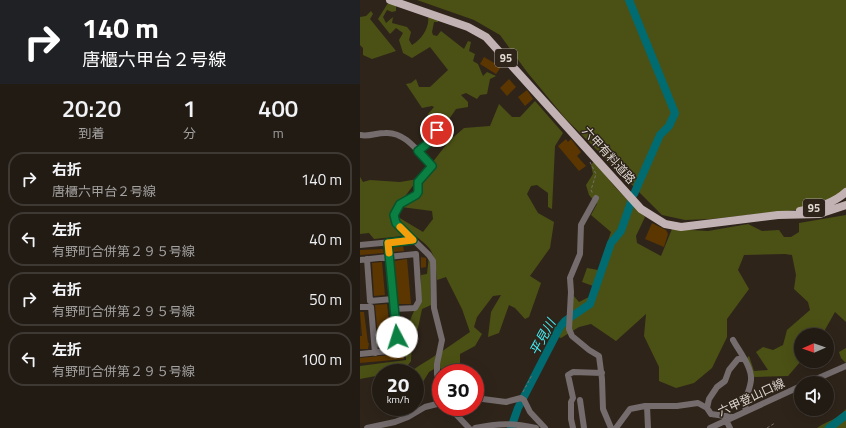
<!DOCTYPE html>
<html lang="ja">
<meta charset="utf-8">
<style>
:root{--surface:#221b14;--page:#2e2822;--text:#f1f3f6;--muted:#a2a1a0;--line:#3f3934}
body{margin:0;font-family:"Titillium Web","Noto Sans JP",sans-serif;background:var(--page);color:var(--text);height:100vh;display:flex;flex-direction:column;font-size:15px;white-space:nowrap}
*{box-sizing:border-box;margin:0}
p{font-size:13px;color:var(--muted)}
.icon{flex:none;width:22px;height:22px;fill:none;stroke:currentColor;stroke-width:2;stroke-linecap:round;stroke-linejoin:round}
.map{position:relative;flex:1;overflow:hidden}
.side{display:flex;flex-direction:column;background:var(--surface);width:360px}
.side>*{flex:none}
.top-card{background:#202124;color:#fff;overflow:hidden}
.needle{width:26px;rotate:268deg}
.buttons{position:absolute;left:434px;top:328px;display:grid;gap:8px}
.buttons a{display:grid;place-items:center;width:40px;height:40px;border-radius:50%;background:var(--surface);box-shadow:0 4px 16px #0002,0 0 0 1px var(--line);font-size:20px}
.speed{position:absolute;left:12px;top:364px;display:flex;gap:8px;font-size:20px;font-weight:700;text-align:center}
.speed>*{display:grid;place-content:center;width:52px;height:52px;border-radius:50%;background:var(--surface);box-shadow:0 4px 16px #0002,0 0 0 1px var(--line);line-height:1}
.speed small{font-size:10px;font-weight:400}
.speed .limit{border:6px solid #d22;background:#fff;color:#111}
.pin{position:absolute;display:grid;place-items:center;width:34px;height:34px;color:#fff;margin:-17px;border:2px solid #fff;border-radius:50%;box-shadow:0 1px 4px #0007}
.me{position:absolute;width:44px;margin:-22px;rotate:355deg;stroke-linejoin:round;filter:drop-shadow(0 0 3px #0008)}
.turn{display:flex;align-items:center;gap:14px;height:84px;padding:0 16px;font-size:18px}
.turn .icon{width:52px;height:52px;stroke-width:2.5}
.turn b{display:block;font-size:28px;line-height:34px}
.eta{display:flex;justify-content:space-evenly;align-items:center;height:68px;text-align:center}
.eta b{font-size:24px;font-weight:600;line-height:28px}
ul{padding:0;list-style:none}
li{display:flex;align-items:center;gap:12px;height:54px;margin:0 8px 6px;padding:0 8px;border:2px solid var(--line);border-radius:16px}
li div{flex:1}
li b{display:block;font-size:15px}
li em{font-style:normal}
main{display:flex;flex:1;min-height:0}
.map>svg:first-child{display:block}
</style>
<main>
<section class="side">
<div class="top-card">
<div class="turn"><svg class="icon" aria-label="right" viewBox="0 0 24 24"><path d="M7 20v-9h11M14 6l5 5-5 5"/></svg><div><b>140 m</b>唐櫃六甲台２号線</div></div>
</div>
<div class="eta">
<div><b>20:20</b><p>到着</p></div>
<div><b>1</b><p>分</p></div>
<div><b>400</b><p>m</p></div>
</div>
<ul>
<li><svg class="icon" aria-label="right" viewBox="0 0 24 24"><path d="M7 20v-9h11M14 6l5 5-5 5"/></svg><div><b>右折</b><p>唐櫃六甲台２号線</p></div><em>140 m</em></li>
<li><svg class="icon" aria-label="left" viewBox="0 0 24 24"><path d="M17 20v-9H6M10 6l-5 5 5 5"/></svg><div><b>左折</b><p>有野町合併第２９５号線</p></div><em>40 m</em></li>
<li><svg class="icon" aria-label="right" viewBox="0 0 24 24"><path d="M7 20v-9h11M14 6l5 5-5 5"/></svg><div><b>右折</b><p>有野町合併第２９５号線</p></div><em>50 m</em></li>
<li><svg class="icon" aria-label="left" viewBox="0 0 24 24"><path d="M17 20v-9H6M10 6l-5 5 5 5"/></svg><div><b>左折</b><p>有野町合併第２９５号線</p></div><em>100 m</em></li>
</ul>
</section>
<div class="map">
<svg width="486" height="428" viewBox="0 0 486 428">
<rect width="100%" height="100%" fill="#2e241a"/>
<path fill="#4b5115" d="M57 0H486V190L477 198 445 209 351 219 325 220 302 215 205 118 167 72 140 35 114 20Z
M28 3 36 5V11L32 12 27 10 23 17 26 23 33 17 32 23 47 27 51 32 49 40 52 45C61 40 70 27 68 17L79 20 78 22H74L72 32 73 35 77 36 81 31 104 49 108 41 111 42 109 51 115 54 113 61 118 64 123 76 127 72 136 76 130 79 127 94 120 95 117 99 106 93 101 95 108 102V107L96 109 85 125 75 127 70 123 68 114 74 107 72 106 62 108 46 84 51 83 56 79 59 87H70L88 70 70 47 52 58 43 53 39 40 43 33 36 28 30 34 18 19Z
M11 11 13 14 10 19 36 51 12 59 3 55V48L0 45V17L6 16Z
M175 101 203 133 195 146 192 209 188 207V193L177 185 171 186 167 194 178 213 194 222 190 248 170 276 181 283 169 317 165 319 155 308 149 305 139 333 128 337 131 312 141 295 133 296 117 317 114 327 122 334 115 346 100 354V373H83L79 366 81 352 110 332 102 309 86 277 77 280C76 270 76 258 70 249 60 236 43 232 38 217L63 232 73 219 72 211 41 207C48 202 55 200 62 194L61 183 72 163 89 141 104 128 130 126 139 104 152 117H160Z
M234 161 255 187 285 217 276 236 277 243 301 256 312 229 348 231 388 224 402 231 419 230 424 237H431L439 232V223L486 215V322L475 312 462 335H441V361L428 376 392 377 387 358 389 356 394 371 408 370 396 352 403 347 413 350 423 345 427 330 450 310 448 302 434 289 436 275 432 255 425 254 384 255 378 270 389 289 367 319V337L352 368 334 383 316 388 299 381V367L284 336 286 314 256 341 231 324 219 327 201 338 193 335 195 326 210 316 212 294 219 302 229 297 233 286 222 282 227 268 238 270 251 232 231 215 237 204 229 195 226 185 233 174 231 165Z
M0 177 3 182 10 180 40 182 58 179 37 207 33 217 42 232V236L14 239 9 233 0 234Z
M69 256 70 262 71 305 62 309 58 328 52 338 51 361 42 373H21V375L0 379V366L46 360C46 338 46 319 61 301V275L67 274Z
M486 348V363L481 358 479 352Z
M76 355 74 369 69 372 61 385 55 387V373H50C55 367 68 361 76 355Z
M486 409V428H457C470 419 476 421 486 409Z"/>
<g fill="none" stroke-linecap="round" stroke-linejoin="round">
<path stroke="#006b70" stroke-width="8" d="M269 0 315 113 309 126 300 135 274 194
M151 428 158 408 200 327 205 321 230 304 251 243 261 231 271 202
M469 428 486 415"/>
</g>
<path fill="#5b3600" d="M124 57 141 67 136 74 120 64Z
M149 79 156 87 147 96 140 88Z
M167 90 173 99 165 106 158 97Z
M206 139 208 142 211 139 221 152 217 156 226 166 219 171 198 146Z
M292 223 306 230 308 234 304 247 285 239Z
M43 246 44 251 33 252V247Z
M23 249 24 253 0 255V250Z
M61 257 66 258V267L61 268Z
M47 259 51 304H38L34 261Z
M22 262 25 295 14 296 12 263Z
M27 304 31 340 29 341 30 346 19 347 15 305Z
M0 312H4L8 343H9L8 349H0V336H2Z
M43 322V339H41L40 323Z
M42 346 44 359 0 363V358L40 354Z"/>
<g fill="none" stroke-linecap="round" stroke-linejoin="round">
<path stroke="#776e65" stroke-width="1" stroke-dasharray="3 2" stroke-linecap="butt" d="M230 162 236 174 231 190 233 194
M163 392 172 375
M407 428 415 423"/>
<path stroke="#746c6d" stroke-width="6" d="M0 135C9 137 16 133 25 133 45 131 59 153 72 166L59 182 58 192 56 195 40 205 34 215 36 223 69 255 73 261 74 308 82 340 77 364V374L81 388
M58 151 66 145 77 130
M236 198 221 225 220 254 210 278 211 292 209 329 212 336 229 350 239 356 242 379 243 409 251 428
M0 245 53 240
M7 259 10 301 33 299
M0 260 56 254 59 301 55 308 34 309
M0 307H11L15 353
M373 340C379 351 392 367 391 380 390 391 383 400 386 411
M0 354 38 350 28 243
M447 383 486 366
M115 398 146 402 161 398 164 400 170 412 185 428
M220 400 224 428
M287 406 288 428
M89 407 109 428
M347 408 349 399 357 387 365 381 369 370 378 359H383
M366 420 370 428
M7 428 35 422 48 417 65 407 81 403
M115 428C139 423 152 423 176 428
M213 428 211 419V402L213 398 208 375 213 372 242 373
M256 428 270 409 285 406H317L338 403 347 408 351 414 372 417
M350 428 441 386"/>
<path stroke="#c3b2b3" stroke-width="8" d="M30 0 108 27 126 37 281 209 305 224 321 227 418 215 459 214 486 205
M440 211C457 207 473 204 486 192"/>
</g>
<g fill="none" stroke-linecap="round" stroke-linejoin="round">
<defs>
<path id="route" d="M37 337 28 243 53 240 36 223 34 215 40 204 56 195 58 192V182L72 166 58 151 66 145 77 130"/>
</defs>
<use href="#route" stroke="#07532c" stroke-width="10"/>
<use href="#route" stroke="#0b8043" stroke-width="7"/>
<path stroke="#f59e0b" stroke-width="7" d="M29 253 28 243 53 240 40 227"/>
</g>
<g text-anchor="middle" dominant-baseline="central" stroke-width="3" stroke-linejoin="round" paint-order="stroke">
<g fill="#2e241a" stroke="#aaa29a" stroke-width="1">
<rect x="135" y="49" width="22" height="18" rx="3"/>
<rect x="443" y="199" width="22" height="18" rx="3"/>
</g>
<g font-size="11" font-weight="bold" fill="#dfd8d1">
<text x="146" y="58">95</text>
<text x="454" y="208">95</text>
</g>
<g font-size="12" fill="#dfd8d1" stroke="#2e241a">
<text transform="translate(249 155) rotate(48)">六甲有料道路</text>
<text transform="translate(391 397) rotate(-25)">六甲登山口線</text>
</g>
<g font-size="13" font-style="italic" fill="#45ebf4" stroke="#2e241a">
<text transform="translate(182 337) rotate(-61)">平見川</text>
</g>
</g>
</svg>
<div class="buttons">
<a><svg class="needle" viewBox="-14 -14 28 28"><path d="M0-13l5 13h-10z" fill="#e53935"/><path d="M0 13l5-13h-10z" fill="#a2a1a0"/></svg></a>
<a><svg class="icon" aria-label="sound" viewBox="0 0 24 24"><path d="M4 9h4l5-4v14l-5-4H4zM17 9q2 3 0 6"/></svg></a>
</div>
<div class="speed"><div>20<small>km/h</small></div><div class="limit">30</div></div>
<div class="pin" style="left:77px;top:130px;background:#d93025"><svg class="icon" aria-label="arrive" viewBox="0 0 24 24"><path d="M6 21V4h12l-3 4 3 4H6"/></svg></div>
<svg class="me" style="left:37px;top:337px" viewBox="-20 -20 40 40"><circle r="19" fill="#fff"/><path d="M0-13L10 11 0 6-10 11z" fill="#0b8043"/></svg>
</div>
</main>
